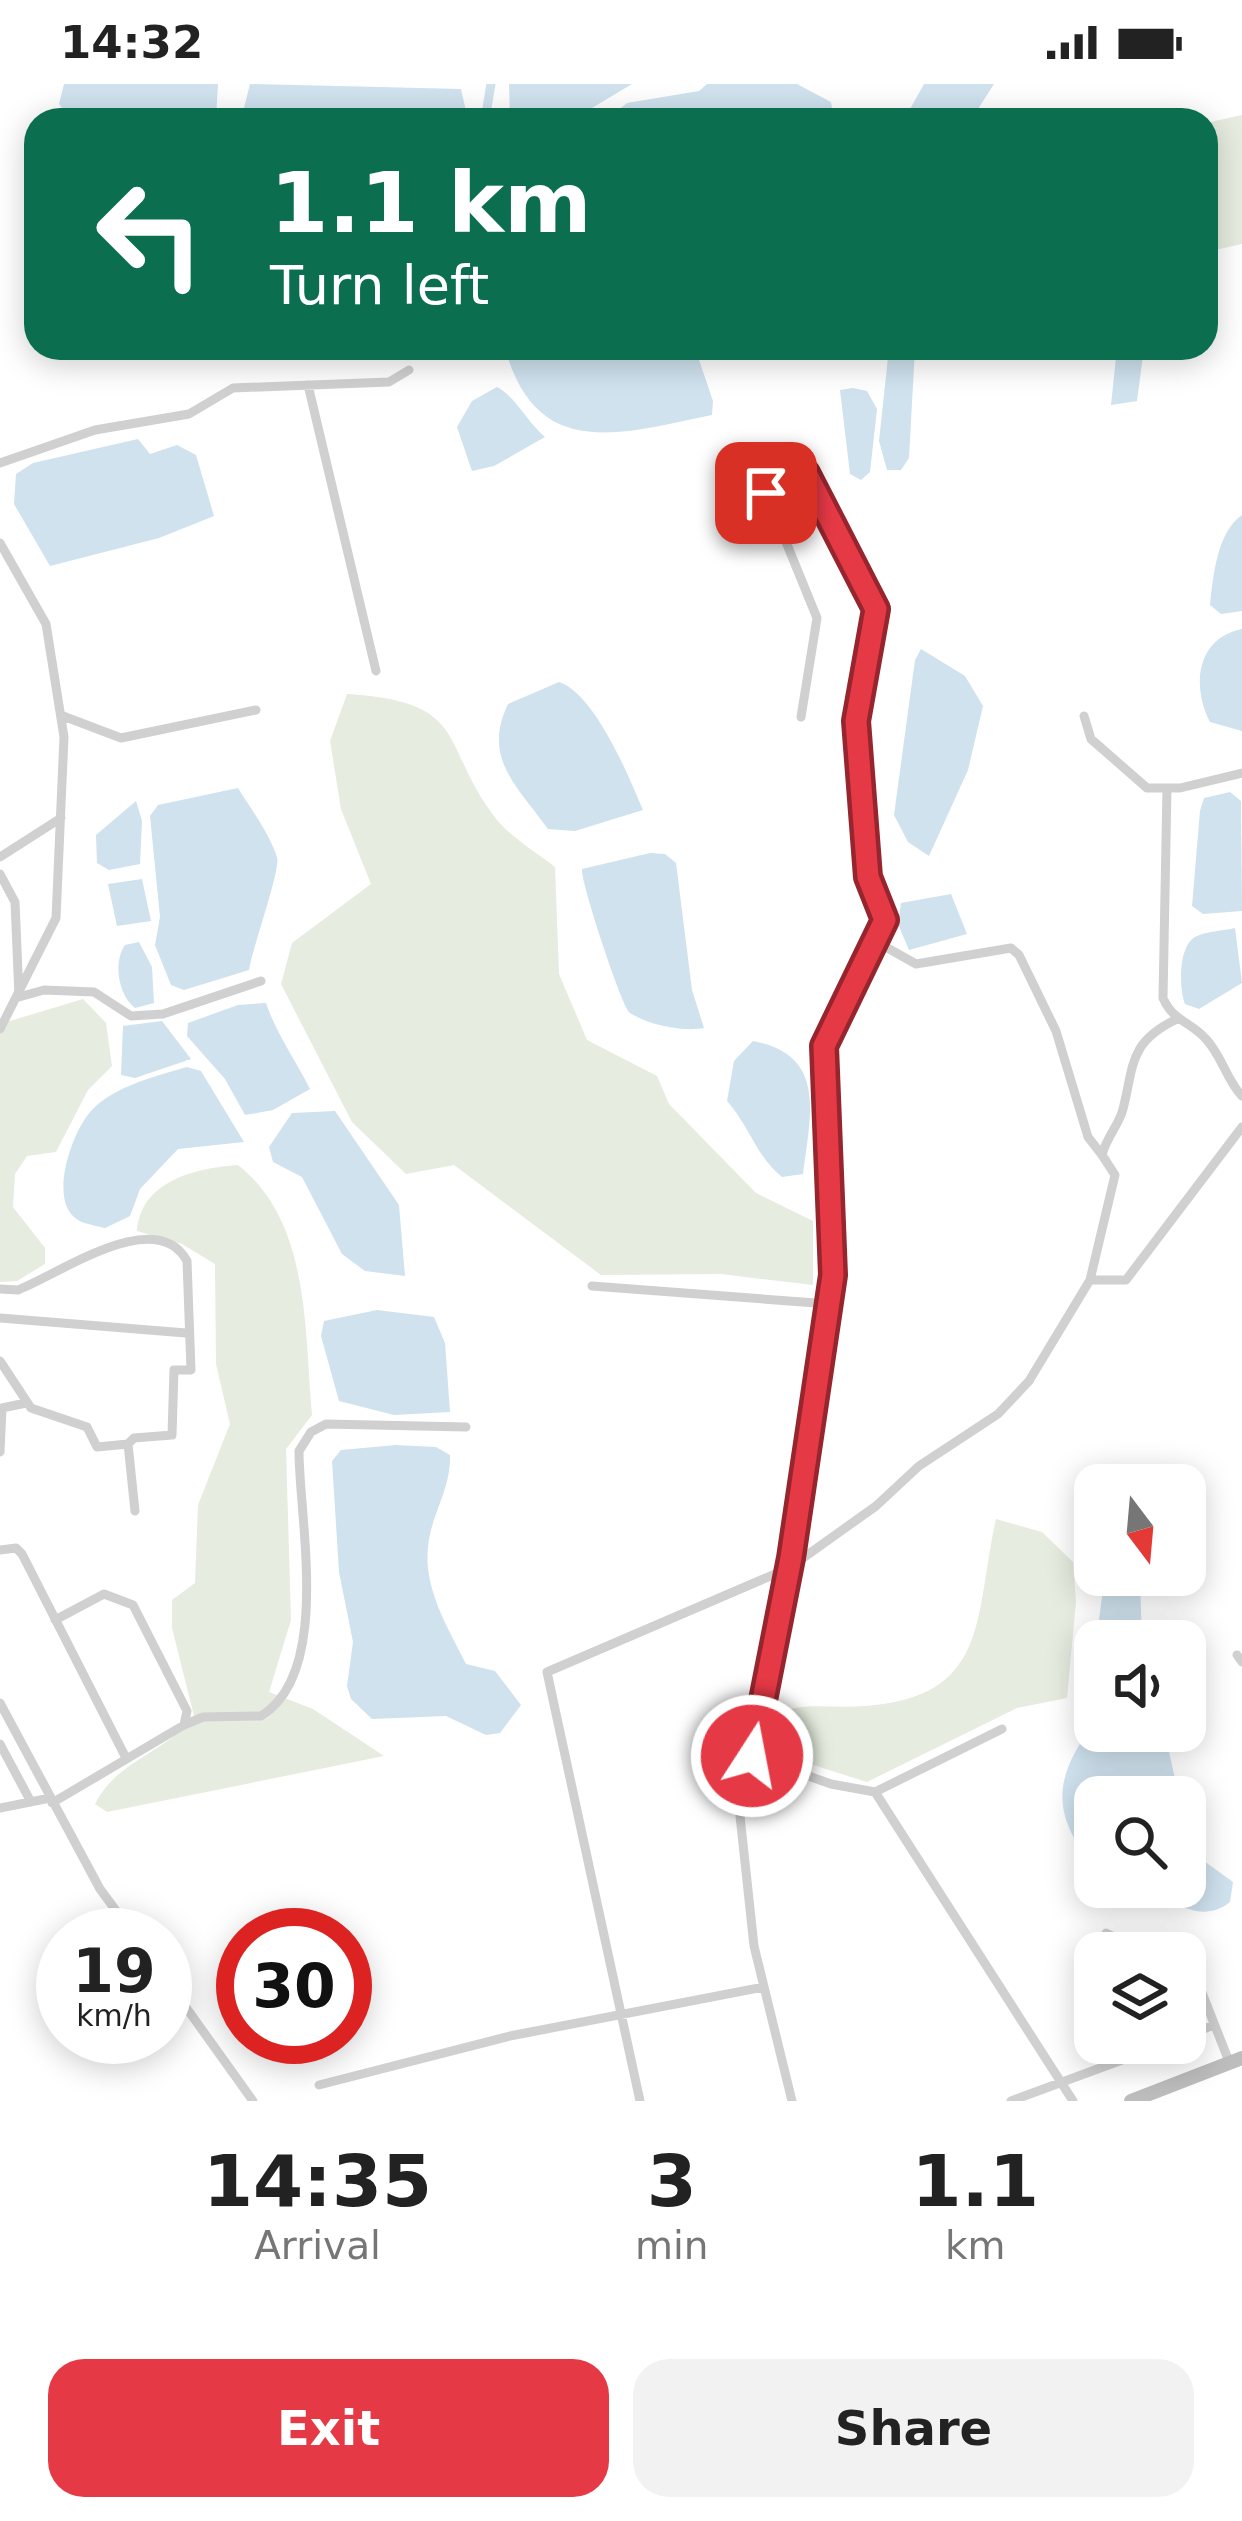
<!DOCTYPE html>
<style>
:root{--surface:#fff;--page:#f2f2f2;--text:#222;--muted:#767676;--accent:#e63946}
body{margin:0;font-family:"DejaVu Sans",sans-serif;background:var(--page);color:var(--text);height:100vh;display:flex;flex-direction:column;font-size:45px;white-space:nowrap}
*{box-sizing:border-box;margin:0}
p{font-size:39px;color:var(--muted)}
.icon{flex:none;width:66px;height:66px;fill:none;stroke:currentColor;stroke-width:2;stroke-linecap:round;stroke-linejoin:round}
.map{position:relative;height:2017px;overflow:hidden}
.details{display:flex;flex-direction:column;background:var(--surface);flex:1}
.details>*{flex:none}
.guide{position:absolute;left:24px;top:24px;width:1194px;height:252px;border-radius:36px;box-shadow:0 6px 30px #0003;background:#0b6e4f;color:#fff;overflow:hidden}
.needle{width:78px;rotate:164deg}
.tools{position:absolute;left:1074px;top:1380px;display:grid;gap:24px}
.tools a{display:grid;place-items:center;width:132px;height:132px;border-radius:24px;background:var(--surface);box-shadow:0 6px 30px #0003;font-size:60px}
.speed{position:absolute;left:36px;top:1824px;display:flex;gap:24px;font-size:60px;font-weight:700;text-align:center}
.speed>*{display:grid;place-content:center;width:156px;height:156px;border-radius:50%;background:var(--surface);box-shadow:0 6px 30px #0003;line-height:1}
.speed small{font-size:30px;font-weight:400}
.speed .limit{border:18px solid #d22;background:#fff;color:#111}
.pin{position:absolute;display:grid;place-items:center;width:102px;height:102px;color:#fff;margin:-51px;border-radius:24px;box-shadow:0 6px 18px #0006}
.me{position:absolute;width:132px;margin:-66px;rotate:11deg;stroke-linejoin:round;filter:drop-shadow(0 0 9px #0008)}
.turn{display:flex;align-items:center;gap:42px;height:252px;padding:0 48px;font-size:54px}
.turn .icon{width:156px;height:156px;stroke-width:2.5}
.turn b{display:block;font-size:84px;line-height:102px}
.eta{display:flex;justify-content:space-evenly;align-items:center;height:204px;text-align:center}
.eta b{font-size:72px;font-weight:800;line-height:84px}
.primary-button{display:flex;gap:24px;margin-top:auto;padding:24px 48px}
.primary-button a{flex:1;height:138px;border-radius:36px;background:var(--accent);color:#fff;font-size:48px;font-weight:800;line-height:138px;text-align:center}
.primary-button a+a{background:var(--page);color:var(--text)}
.status{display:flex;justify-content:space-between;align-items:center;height:84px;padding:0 60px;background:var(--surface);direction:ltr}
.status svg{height:33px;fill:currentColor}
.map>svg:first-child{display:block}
</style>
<div class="status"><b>14:32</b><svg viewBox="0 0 49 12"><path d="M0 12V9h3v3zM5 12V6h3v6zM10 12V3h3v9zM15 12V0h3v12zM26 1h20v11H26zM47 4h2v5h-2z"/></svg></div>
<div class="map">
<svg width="1242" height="2017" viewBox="0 0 1242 2017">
<rect width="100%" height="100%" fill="#fff"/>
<path fill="#e6ecdf" d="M1242 31V160L1215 166 1206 128V39Z
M347 610C473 618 438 661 497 736 512 754 537 769 555 783L559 890 587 956 657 992 669 1020 756 1109 813 1137V1201L721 1190 601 1191 454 1081 406 1090 352 1038 281 900 292 859 371 800 341 725 330 657Z
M83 915 106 939 112 982 88 1006 56 1068 27 1072 15 1090 13 1123 45 1164V1180L17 1197 0 1198V940Z
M238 1081C311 1139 304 1246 312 1331L286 1365 291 1536 269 1608 313 1625 384 1672 107 1728 95 1720C117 1676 166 1669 194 1632L172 1544V1516L195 1499 198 1421 230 1340 216 1280 215 1180 182 1160 137 1147C141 1096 197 1084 238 1081Z
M996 1435 1042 1448 1073 1478 1076 1518 1067 1614 1017 1624 867 1698 772 1668 775 1630C804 1617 833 1625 865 1622 991 1613 974 1532 996 1435Z"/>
<path fill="#cfe2ee" d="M64 0H218L216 36H71L59 20Z
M250 0 461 5 468 36H241Z
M509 0H632L572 36H510Z
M707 0H797L831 18 834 36H606L627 19 699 7Z
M924 0H994L971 36H904Z
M505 264H695L713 317 712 331C620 350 536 378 505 264Z
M889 264H915L909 374 901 386H887L879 357Z
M1117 264H1144L1137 317 1111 321Z
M497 303C516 313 527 338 545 353L494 382 472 387 457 343 472 317Z
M853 304 867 307 877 325 870 388 861 396 850 390 840 306Z
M138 355 150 370 177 361 196 371 214 432 159 454 50 482 14 420 16 390 33 379Z
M1242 431V527L1221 530 1210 521C1213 493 1217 448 1242 431Z
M1242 545V647L1210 638C1191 601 1197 554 1242 545Z
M921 565 965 592 983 622 968 686 929 772 908 758 894 731 915 576Z
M559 598C595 610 628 691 643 726L575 747 548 745C517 702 482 674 508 620Z
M238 704C251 725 269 749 277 773 281 785 253 862 249 886L184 906 171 901 155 861 160 833 150 732 158 721Z
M1230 708 1241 717 1242 827 1203 830 1192 822 1200 727 1204 714Z
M136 717 142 737 140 780 109 786 97 779 96 751Z
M650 769 665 770 676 779 692 906 704 944C684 948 648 941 630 929 622 924 580 796 582 785Z
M142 795 151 837 117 842 108 800Z
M951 810 967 850 909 866 898 840 901 819Z
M1235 844 1242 899 1199 925 1185 920C1179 904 1178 863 1195 853 1206 847 1223 847 1235 844Z
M139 858 152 883 154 919 135 924C118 911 113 878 125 861Z
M266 919C276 949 295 975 310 1005L273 1026 245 1031 225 995 187 952 188 939 238 921Z
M162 937 191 975 135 994 121 991 123 942Z
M753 957C828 971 810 1032 803 1090L782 1093C756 1072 750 1043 727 1017L734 977Z
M187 983 201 987 244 1058 178 1065 140 1105 130 1132 105 1144C97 1142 85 1140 78 1136 48 1118 71 1053 87 1032 107 1004 156 992 187 983Z
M335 1027 399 1121 405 1192 365 1187 342 1170 302 1093 273 1078 269 1063 292 1029Z
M377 1226 434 1233 445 1259 450 1328 394 1331 339 1317 321 1252 324 1237Z
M396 1361 436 1363 450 1371C451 1406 431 1430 428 1463 423 1504 449 1546 466 1580L495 1587 521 1621 500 1649 486 1651 446 1632 372 1635 351 1615 347 1602 353 1558 339 1488 332 1377 341 1366Z
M1105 1491 1140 1494 1142 1557H1096Z
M1091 1643 1158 1647 1166 1654 1179 1713H1095V1762L1074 1754C1051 1712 1065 1680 1091 1643Z
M1185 1737 1197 1772 1233 1798 1230 1818C1204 1839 1175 1822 1154 1803H1185Z"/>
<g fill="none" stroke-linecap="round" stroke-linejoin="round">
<path stroke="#cfe2ee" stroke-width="9" d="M485 36 491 0"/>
<path stroke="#d0d0d0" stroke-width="9" d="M308 301 376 587
M0 379 95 346 189 330 233 304 389 298 409 286
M0 459 46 540 64 653 56 834 0 945
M63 632 121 654 256 626
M1084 632 1091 655 1147 704H1180L1242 689
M1167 704 1163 914C1173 937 1189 937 1205 954 1222 971 1226 996 1242 1012
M0 773 61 734
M0 790 15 818 19 913 44 906 94 908 131 932 163 930 261 897
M875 857 916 880 1011 864 1019 871 1056 947 1088 1053 1102 1071
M1090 1196H1126L1242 1043
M592 1202 829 1220
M0 1205 18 1206C58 1191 156 1120 187 1177L191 1286H174L172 1351 134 1354 128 1360 135 1427
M0 1234 186 1249
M0 1277 31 1324 87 1343 97 1363 128 1360
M0 1368 2 1324 26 1319
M0 1466 16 1464 22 1470 125 1672
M55 1536 104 1510 133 1521 187 1627 184 1641
M1237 1571 1242 1578
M0 1619 100 1805 134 1851
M0 1660 31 1718
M752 1672 831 1700 875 1708 1002 1645
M875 1708 1073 2017
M52 1719 184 1641 203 1633 261 1632C332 1589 299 1435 299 1367L311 1348 326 1340 466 1343
M0 1724 50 1714
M1106 1849 1147 1869
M1185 1887 1197 1896 1230 1980
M165 1894 253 2017
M1185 1952 1214 1941
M319 2001 510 1952 764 1903
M640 2017 547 1588 789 1484 876 1422 919 1382 998 1330 1029 1297 1090 1196 1115 1091 1102 1071C1106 1054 1119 1041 1123 1025 1134 983 1128 959 1175 936
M792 2017 754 1862 740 1732 791 1474 833 1191 824 962 885 836 869 793 856 637 876 525 806 389 795 379 769 391 766 409 817 534 801 633
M1011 2017 1168 1959"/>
<path stroke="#bdbdbd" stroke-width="14" d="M1131 2017 1242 1974"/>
</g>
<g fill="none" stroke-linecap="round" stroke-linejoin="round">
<defs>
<path id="route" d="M752 1672 791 1474 833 1191 824 962 885 836 868 793 856 637 876 525 806 389 795 379 769 391 766 409"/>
</defs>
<use href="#route" stroke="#96252e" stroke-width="30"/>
<use href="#route" stroke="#e63946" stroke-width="21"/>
</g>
</svg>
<div class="tools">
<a><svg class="needle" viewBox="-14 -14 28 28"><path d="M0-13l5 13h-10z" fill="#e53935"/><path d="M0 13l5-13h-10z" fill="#767676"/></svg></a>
<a><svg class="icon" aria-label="sound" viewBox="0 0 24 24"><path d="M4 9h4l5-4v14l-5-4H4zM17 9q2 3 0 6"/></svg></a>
<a><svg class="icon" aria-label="search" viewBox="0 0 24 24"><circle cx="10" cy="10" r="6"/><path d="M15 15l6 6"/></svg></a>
<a><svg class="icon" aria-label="layers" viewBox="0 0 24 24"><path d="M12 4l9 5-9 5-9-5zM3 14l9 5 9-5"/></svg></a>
</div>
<div class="speed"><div>19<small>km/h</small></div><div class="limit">30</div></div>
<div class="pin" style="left:766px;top:409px;background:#d93025"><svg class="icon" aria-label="arrive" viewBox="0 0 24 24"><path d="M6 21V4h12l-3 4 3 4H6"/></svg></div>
<svg class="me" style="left:752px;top:1672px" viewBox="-20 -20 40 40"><circle r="17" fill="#e63946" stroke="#fff" stroke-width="3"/><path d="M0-11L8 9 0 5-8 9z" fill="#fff"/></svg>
<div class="guide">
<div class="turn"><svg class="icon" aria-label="left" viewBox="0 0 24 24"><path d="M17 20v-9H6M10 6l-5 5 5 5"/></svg><div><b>1.1 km</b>Turn left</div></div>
</div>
</div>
<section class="details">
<div class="eta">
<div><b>14:35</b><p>Arrival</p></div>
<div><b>3</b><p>min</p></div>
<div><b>1.1</b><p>km</p></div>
</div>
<div class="primary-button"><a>Exit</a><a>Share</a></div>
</section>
